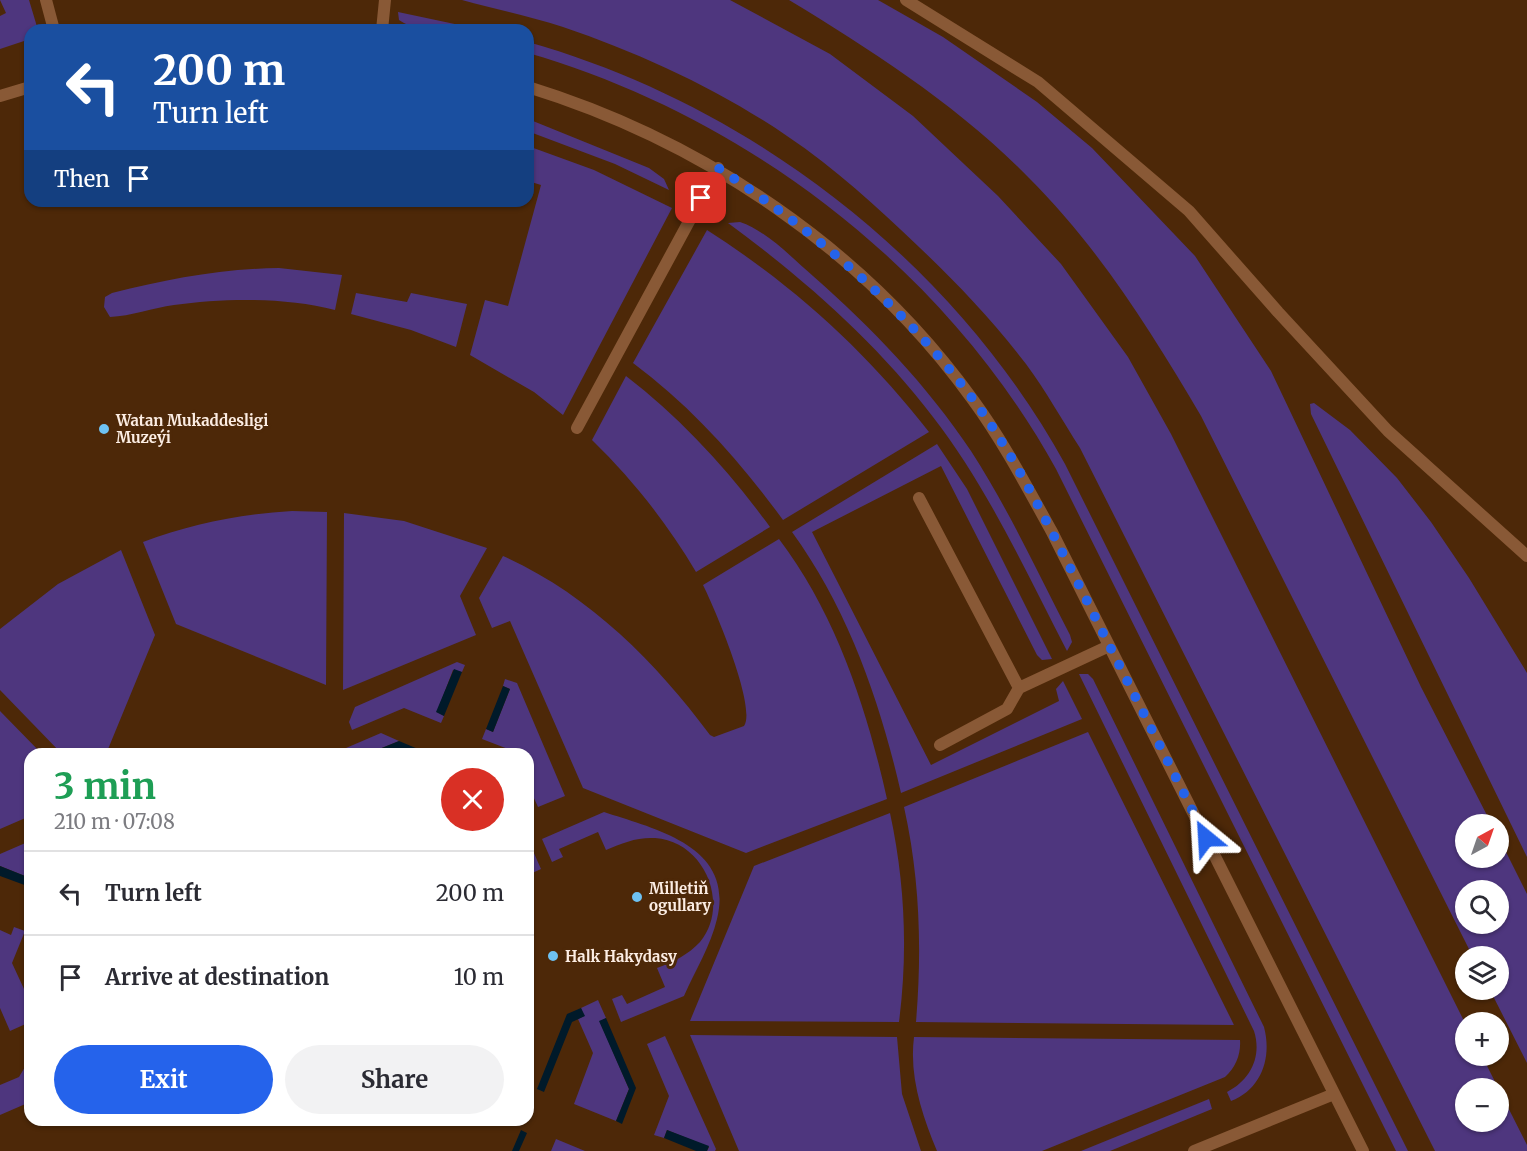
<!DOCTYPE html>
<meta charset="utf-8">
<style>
:root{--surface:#fff;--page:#f2f2f3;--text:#2b2b33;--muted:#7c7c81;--line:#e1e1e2;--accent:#2563eb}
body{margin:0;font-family:Merriweather,serif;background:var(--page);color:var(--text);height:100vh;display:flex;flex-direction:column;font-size:22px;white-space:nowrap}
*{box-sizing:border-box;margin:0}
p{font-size:20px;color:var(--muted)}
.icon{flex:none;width:33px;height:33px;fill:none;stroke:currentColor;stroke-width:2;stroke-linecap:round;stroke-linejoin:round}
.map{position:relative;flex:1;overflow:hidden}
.details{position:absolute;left:24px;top:748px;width:510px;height:378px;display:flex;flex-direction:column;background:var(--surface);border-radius:18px;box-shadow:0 2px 4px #0004}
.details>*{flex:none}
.banner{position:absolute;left:24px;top:24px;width:510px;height:183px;border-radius:18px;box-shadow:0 2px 4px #0004;background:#1a4fa0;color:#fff;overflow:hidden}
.needle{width:39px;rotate:40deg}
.tools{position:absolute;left:1455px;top:814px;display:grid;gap:12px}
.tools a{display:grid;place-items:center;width:54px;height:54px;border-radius:50%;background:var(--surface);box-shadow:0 2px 4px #0004;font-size:30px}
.pin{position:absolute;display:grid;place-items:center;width:51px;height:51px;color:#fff;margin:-26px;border-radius:12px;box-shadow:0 3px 9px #0006}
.me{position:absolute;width:66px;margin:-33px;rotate:333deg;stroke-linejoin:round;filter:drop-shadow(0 0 4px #0008)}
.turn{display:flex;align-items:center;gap:21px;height:126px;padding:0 30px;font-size:27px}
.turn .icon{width:78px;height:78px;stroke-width:2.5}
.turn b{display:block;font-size:42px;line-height:51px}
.then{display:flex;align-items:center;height:57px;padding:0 30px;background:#0003;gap:12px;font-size:22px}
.round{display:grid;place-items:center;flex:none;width:63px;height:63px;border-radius:32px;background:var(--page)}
.headline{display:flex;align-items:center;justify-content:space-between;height:102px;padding:0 30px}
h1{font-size:36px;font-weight:700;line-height:45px;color:#1e9e55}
.cta{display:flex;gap:12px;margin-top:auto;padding:12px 30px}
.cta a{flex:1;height:69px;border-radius:36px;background:var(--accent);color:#fff;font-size:24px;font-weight:700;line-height:69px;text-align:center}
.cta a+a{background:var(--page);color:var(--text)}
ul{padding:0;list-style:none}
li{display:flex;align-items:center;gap:18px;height:84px;padding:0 30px;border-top:2px solid var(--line)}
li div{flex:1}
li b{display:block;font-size:22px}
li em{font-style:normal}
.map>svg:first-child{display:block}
</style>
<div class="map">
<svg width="1527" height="1151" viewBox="0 0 1527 1151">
<rect width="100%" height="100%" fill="#4d2808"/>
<path fill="#4e367e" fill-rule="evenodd" d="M0 0H29L38 30H30V39L0 49V16L6 13Z
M462 0H730L830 54 913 116 998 196 1061 264 1128 357 1171 434 1465 1023 1466 1056H1482L1527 1145V1151H1435L1080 448C1062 420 1046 391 1026 364 994 322 957 283 919 247 877 207 835 168 787 136 720 90 640 53 563 27 530 16 495 9 462 0ZM1466 1089H1498V1122H1466Z
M789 0H878L943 37 1037 102 1092 148 1195 256 1271 371 1421 687 1492 825H1466V858H1498L1499 838 1527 894V1063L1490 990H1498V957H1473L1201 416C1151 331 1099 248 1029 178 960 107 873 51 789 0ZM1466 891H1498V924H1466Z
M398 12 483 30C458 30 421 36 399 20Z
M528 42C751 105 953 261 1065 464L1408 1151H1396L1056 469C946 269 746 116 528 53Z
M533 121 649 168 664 179 669 190 615 164 530 132Z
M528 146 594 170 672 208 563 415 534 392 470 355 485 300 508 306 541 185 528 181Z
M740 222C767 231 792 258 813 276 872 328 927 385 971 451 1009 510 1038 573 1070 635L1072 642 1067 651C1026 572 988 488 933 417 876 342 804 279 728 223Z
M707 230C793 285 866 351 929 432L783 520C740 461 691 406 633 363Z
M279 268 342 275 335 310C285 297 224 298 174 305 153 308 131 316 110 317L104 307 105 297 112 293C168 279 221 269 279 268Z
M356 293 407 302 411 293 467 304 456 347 411 330 351 314Z
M626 376C682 419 729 471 770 527L696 572C667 523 633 480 592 440Z
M1314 403 1350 430 1397 478 1431 522 1469 578 1527 673V857L1311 414 1310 404Z
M937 444 967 489 1052 659 1042 660 1037 655 941 466 812 532 931 765 1059 701 1056 689 1063 681 1082 719 901 793C880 701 848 609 792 532Z
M292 511 327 512 326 685 176 624 143 542C191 524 240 514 292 511Z
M344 513 404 521 487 548 460 596 476 635 343 690Z
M779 539C836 614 867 709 887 799L746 853 583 788 510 621 492 628 479 598 503 556C588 594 655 661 710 735L714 737 744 726C757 707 714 607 703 585Z
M121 550 155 635 106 754H62L0 690V629L58 584Z
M457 662 465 665 462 672 453 670 437 712 444 716 441 723 404 708 352 730 349 722 355 707Z
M1079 674H1088L1093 679 1264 1027C1272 1057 1262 1089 1231 1101L1227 1092C1251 1080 1262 1056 1254 1031Z
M505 679 517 683 565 796 538 807 528 785V754H514L513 751 482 739 486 729 493 732 510 689 503 686Z
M0 711 42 754H30V816L0 829Z
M1088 732 1234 1025 916 1022C922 949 920 879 904 807Z
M381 733 399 741 367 754H332Z
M604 812C655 829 735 846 717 919 711 945 695 971 684 996L621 1022 612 999 622 995 627 1004 665 987 657 968C673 962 688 955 700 942 731 904 704 841 655 838 637 837 622 843 606 850L598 832 559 849 563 857 552 862 542 839Z
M890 813C905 882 908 952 899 1022L690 1021 754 866Z
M30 841V878L0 866V854Z
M533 851 541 869 528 875V853Z
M14 927 25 931 12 963 30 1002V1022L10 1031 0 1008V930L11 935Z
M598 1000 606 1018 600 1022 629 1089 616 1121 574 1104 593 1053 578 1019 584 1016 581 1008Z
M690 1035 897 1037 902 1094 921 1151H739Z
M665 1036 716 1149 715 1151H707L709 1147 667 1130 664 1138 654 1135 669 1096 647 1044Z
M914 1037 1240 1040C1241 1054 1236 1067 1225 1077L1042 1151H937C922 1115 909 1076 914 1037Z
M30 1065V1102L0 1115V1085L19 1077 25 1067Z
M1209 1099 1212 1109 1110 1151H1081Z
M556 1139 585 1151H551Z"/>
<path fill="#001a2a" d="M454 669 462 672 444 716 436 712Z
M503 686 510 689 493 732 486 729Z
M399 741 430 754H416L401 749 388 754H367Z
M0 866 30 878V887L0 876Z
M581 1008 585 1016 572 1022 544 1092 537 1089 567 1014Z
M606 1018 636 1088 622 1124 616 1121 629 1089 599 1021Z
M521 1130 527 1133 519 1151H512Z
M667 1130 709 1146 707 1151H696L664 1138Z"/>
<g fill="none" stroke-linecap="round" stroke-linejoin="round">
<path stroke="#895936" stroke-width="12" d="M46 0 54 30
M906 0 1038 82 1189 211 1278 312 1388 431 1527 556
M382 30 385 0
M528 87C703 141 865 250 973 400 1003 441 1027 487 1052 532L1363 1151
M0 96 30 87
M577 428 718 168
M919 498 1019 688 1007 709 940 745
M1019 688 1109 646
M1194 1151 1334 1094"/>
</g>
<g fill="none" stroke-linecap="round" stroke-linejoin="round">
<path stroke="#2563eb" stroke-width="10" stroke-dasharray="0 18" d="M701 198 718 168C814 231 903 306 972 398 1016 457 1048 525 1082 591 1123 673 1165 755 1206 838"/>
</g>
<g fill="#6ec2f3" stroke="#4d2808" stroke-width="2">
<circle cx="104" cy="429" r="6"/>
<circle cx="637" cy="897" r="6"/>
<circle cx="553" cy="956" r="6"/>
</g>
<g text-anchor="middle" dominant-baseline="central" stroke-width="6" stroke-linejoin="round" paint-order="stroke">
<g font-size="15" font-weight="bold" fill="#fcede3" stroke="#4d2808" text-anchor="start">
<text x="116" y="420">Watan Mukaddesligi<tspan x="116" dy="17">Muzeýi</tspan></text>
<text x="649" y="888">Milletiň<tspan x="649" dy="17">ogullary</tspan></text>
<text x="565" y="956">Halk Hakydasy</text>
</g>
</g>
</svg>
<div class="tools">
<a><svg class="needle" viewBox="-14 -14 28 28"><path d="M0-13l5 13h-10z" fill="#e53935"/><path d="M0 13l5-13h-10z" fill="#7c7c81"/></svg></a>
<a><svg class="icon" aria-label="search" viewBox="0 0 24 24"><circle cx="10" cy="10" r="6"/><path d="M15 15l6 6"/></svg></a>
<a><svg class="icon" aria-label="layers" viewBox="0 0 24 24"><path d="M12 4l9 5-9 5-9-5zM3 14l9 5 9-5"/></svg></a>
<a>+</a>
<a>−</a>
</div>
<div class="pin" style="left:701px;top:198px;background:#d93025"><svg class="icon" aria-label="arrive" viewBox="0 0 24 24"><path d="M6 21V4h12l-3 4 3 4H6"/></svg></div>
<svg class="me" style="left:1206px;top:838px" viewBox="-20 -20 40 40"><path d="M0-17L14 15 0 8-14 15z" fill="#2563eb" stroke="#fff" stroke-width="4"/></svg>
<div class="banner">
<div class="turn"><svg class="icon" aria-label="left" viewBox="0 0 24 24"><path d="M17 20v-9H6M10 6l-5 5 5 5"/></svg><div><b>200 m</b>Turn left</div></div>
<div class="then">Then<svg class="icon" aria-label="arrive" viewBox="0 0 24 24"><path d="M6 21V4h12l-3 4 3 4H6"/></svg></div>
</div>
<section class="details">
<div class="headline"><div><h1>3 min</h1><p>210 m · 07:08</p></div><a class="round" style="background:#d93025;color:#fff"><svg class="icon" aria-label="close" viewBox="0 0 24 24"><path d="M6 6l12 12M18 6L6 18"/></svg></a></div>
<ul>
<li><svg class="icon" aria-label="left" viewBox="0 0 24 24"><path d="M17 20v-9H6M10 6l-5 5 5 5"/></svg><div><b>Turn left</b></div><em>200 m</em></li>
<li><svg class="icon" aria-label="arrive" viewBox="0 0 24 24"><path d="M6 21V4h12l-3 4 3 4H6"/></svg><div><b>Arrive at destination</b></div><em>10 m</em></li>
</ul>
<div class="cta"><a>Exit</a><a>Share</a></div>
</section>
</div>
